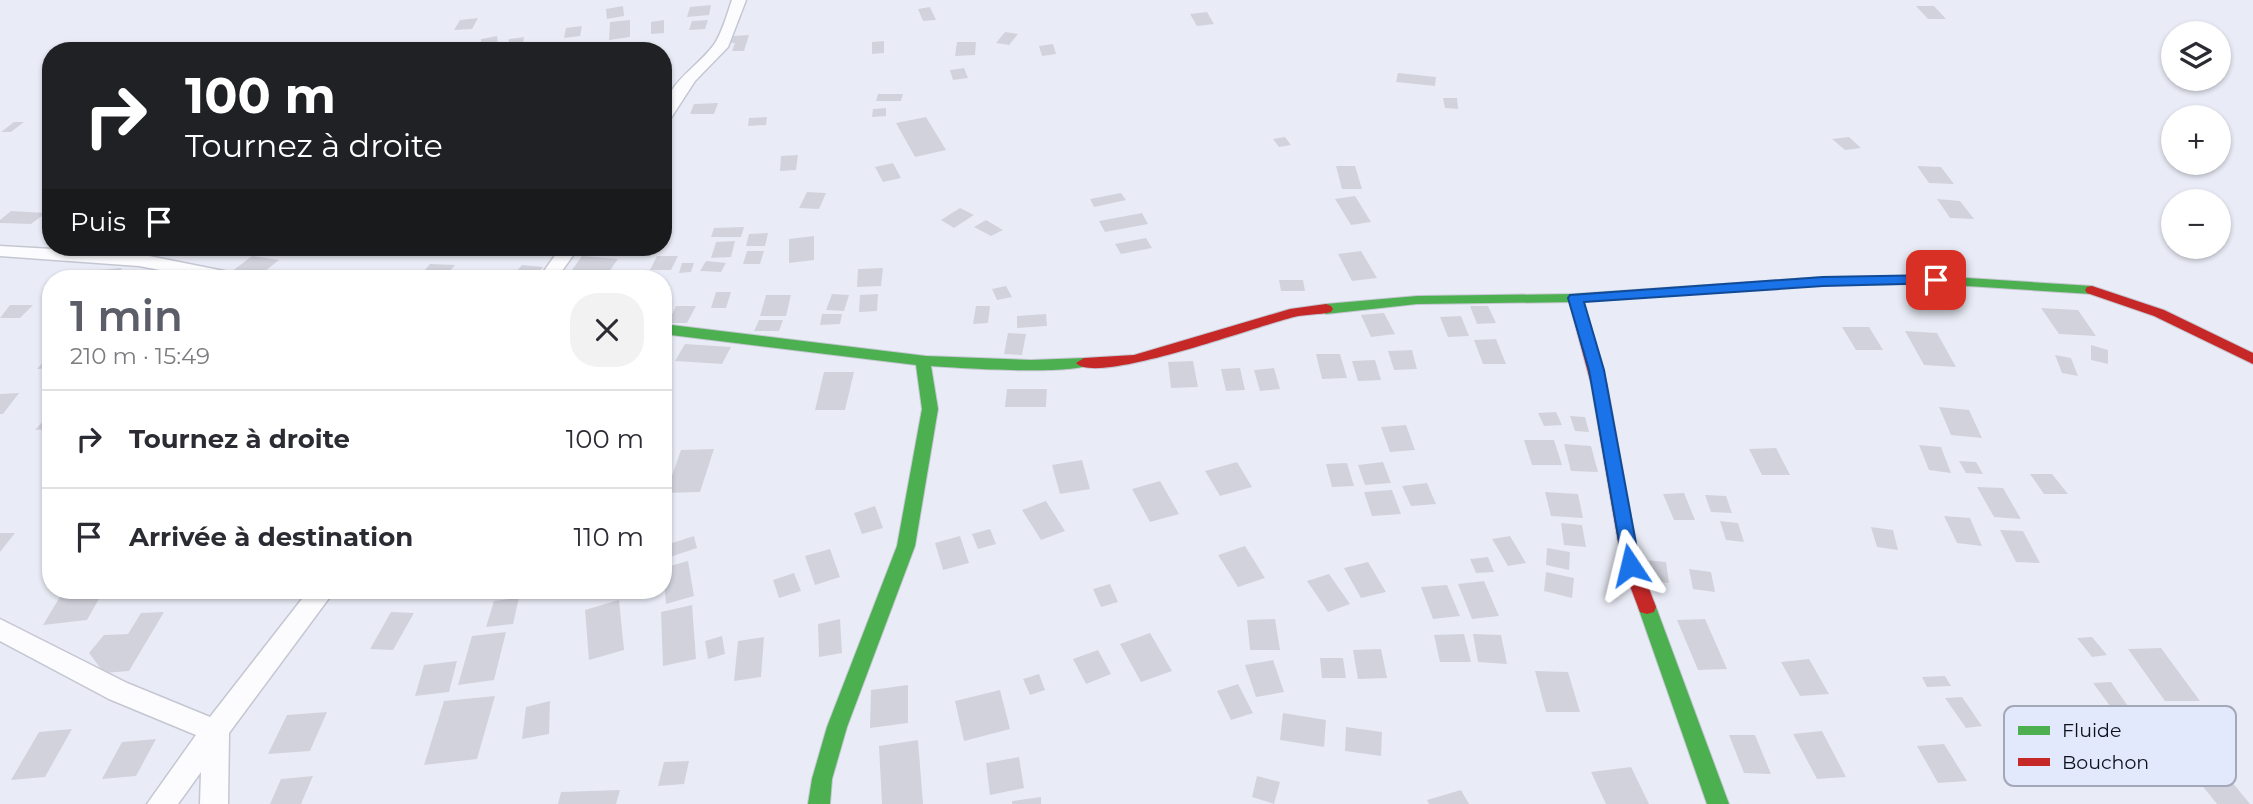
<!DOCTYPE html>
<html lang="fr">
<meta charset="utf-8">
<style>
:root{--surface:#fff;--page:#f2f2f3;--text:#2b2b33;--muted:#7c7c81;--line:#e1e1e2;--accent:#5b5d68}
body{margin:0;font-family:Montserrat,sans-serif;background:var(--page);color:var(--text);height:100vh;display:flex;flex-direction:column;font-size:26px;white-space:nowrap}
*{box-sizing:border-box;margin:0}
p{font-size:23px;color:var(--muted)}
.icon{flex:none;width:38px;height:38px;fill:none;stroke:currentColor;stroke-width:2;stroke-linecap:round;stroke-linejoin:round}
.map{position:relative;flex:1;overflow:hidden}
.side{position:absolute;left:42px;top:270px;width:630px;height:329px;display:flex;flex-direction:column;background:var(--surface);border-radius:28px;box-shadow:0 2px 5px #0004}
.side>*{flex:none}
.top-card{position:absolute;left:42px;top:42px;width:630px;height:214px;border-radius:28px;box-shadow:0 2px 5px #0004;background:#202124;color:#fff;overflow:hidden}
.fabs{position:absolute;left:2161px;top:21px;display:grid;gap:14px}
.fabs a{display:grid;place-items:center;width:70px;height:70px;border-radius:50%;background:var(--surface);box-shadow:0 2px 5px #0004;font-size:35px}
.pin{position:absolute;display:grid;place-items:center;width:60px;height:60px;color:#fff;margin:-30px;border-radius:14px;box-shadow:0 4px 10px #0006}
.me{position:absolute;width:77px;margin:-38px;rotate:350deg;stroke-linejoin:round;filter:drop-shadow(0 0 5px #0008)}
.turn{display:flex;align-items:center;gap:24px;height:147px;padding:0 28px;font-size:32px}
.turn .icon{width:91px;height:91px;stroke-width:2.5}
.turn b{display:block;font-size:49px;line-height:60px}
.then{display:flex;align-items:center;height:66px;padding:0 28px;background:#0003;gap:14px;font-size:26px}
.round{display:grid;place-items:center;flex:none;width:74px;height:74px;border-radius:28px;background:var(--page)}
.overview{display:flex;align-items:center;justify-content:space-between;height:119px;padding:0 28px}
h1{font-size:42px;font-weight:600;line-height:52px;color:var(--accent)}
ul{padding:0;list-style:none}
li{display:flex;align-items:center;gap:21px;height:98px;padding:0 28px;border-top:2px solid var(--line)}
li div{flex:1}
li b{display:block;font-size:26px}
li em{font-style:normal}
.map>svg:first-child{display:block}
</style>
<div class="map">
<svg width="2253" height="804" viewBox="0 0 2253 804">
<rect width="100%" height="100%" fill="#e9ecf6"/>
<path fill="#d2d2dd" d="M711 5 709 15 687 17 690 7Z
M623 6 624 16 607 19 606 9Z
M1916 6H1934L1946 19H1928Z
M930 7 936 20 923 21 918 9Z
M1207 12 1214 24 1197 26 1190 14Z
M478 18 472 29 454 30 460 20Z
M630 20V37L609 40 610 22Z
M664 20V33L651 34V22Z
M708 20 705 29 689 30 692 21Z
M582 26 580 36 564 38 566 28Z
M1005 32 1018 34 1009 45 996 43Z
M749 35 744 51H732L735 43H731L733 36Z
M497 36 498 46 481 48V39Z
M524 37 522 51H507L509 39Z
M884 41V53L872 54V42Z
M957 42H976L975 55 955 56Z
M1053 44 1056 54 1042 56 1039 46Z
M964 68 968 78 953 80 950 70Z
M1398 73 1436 77 1435 86 1396 82Z
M878 94H903L901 101H876Z
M1443 98H1457L1458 109 1445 108Z
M718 103 714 114H690L694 104Z
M886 108V116L872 117 873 109Z
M767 117 766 125 748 126 749 118Z
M926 117 946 150 915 157 896 123Z
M14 122H24L11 132H1Z
M1285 137 1291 145 1279 147 1273 139Z
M1849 137 1861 148 1845 150 1832 139Z
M798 155 796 170 780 171 781 156Z
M893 163 901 178 883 182 875 167Z
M1336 166H1355L1362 189H1342Z
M1917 166 1941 167 1954 184 1929 183Z
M807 192 826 193 819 209 799 208Z
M1121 193 1126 200 1094 207 1090 199Z
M1355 196 1371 222 1351 225 1335 199Z
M1937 199 1960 201 1974 219 1950 218Z
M960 208 974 215 954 228 941 220Z
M11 211 46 213 31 224 0 223V220Z
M1142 213 1148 224 1105 232 1099 221Z
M986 220 1003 230 991 236 974 227Z
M744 227 741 237H711L714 228Z
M768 233 765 246H746L749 234Z
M814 236V260L789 263V239Z
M1146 238 1152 248 1121 254 1115 244Z
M735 241 731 257 711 258 716 242Z
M592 247H622L619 252 589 251Z
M747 251H764L760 264H743Z
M1361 251 1377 278 1352 281 1338 254Z
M252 256 279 260 259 276 231 272Z
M582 256 618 259 608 273 572 270Z
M657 256H678L671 270H650Z
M706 261 726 263 721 272 700 271Z
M682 263H694L691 272 679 273Z
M430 264 455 265 444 278H418Z
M522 265 543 267 533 278H511Z
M122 268 116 278H94L99 270Z
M883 268 881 286 857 287 858 269Z
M628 270H643L639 278H624Z
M80 273 76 278H51V284H45L55 274Z
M1279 280H1303L1305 291H1281Z
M1006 286 1012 297 997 300 992 289Z
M716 292H731L726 308H711Z
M832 294 849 295 844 311 826 310Z
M878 294 877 311 859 312 860 295Z
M766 295H791L786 316H760Z
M10 305H33L20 318H0Z
M676 306H696L687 323H668Z
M976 306H990L988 323 973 324Z
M1470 306H1488L1496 323 1477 324Z
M2041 308 2078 310 2096 336 2059 334Z
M1384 313 1395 334 1371 337 1361 315Z
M822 314H842L840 324 820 325Z
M1046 314 1047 326 1017 328V316Z
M1461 316 1469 336 1448 337 1440 317Z
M759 320H783L779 331H754Z
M1842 327H1869L1883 350H1856Z
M1905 331 1937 333 1956 367 1924 365Z
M1008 333 1026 334 1022 355 1004 354Z
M1496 339 1506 364H1483L1474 340Z
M685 344 731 347 722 364 675 361Z
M2091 345 2108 350V364L2091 360Z
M1412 350 1417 369 1394 370 1388 351Z
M51 353V368L37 369Z
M1316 354H1340L1347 378 1322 379Z
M2055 355 2071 358 2078 376 2062 373Z
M1375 360 1381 380 1358 381 1352 361Z
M1193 361 1198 387 1171 388 1168 362Z
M1240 368 1245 390 1226 391 1221 369Z
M1274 368 1280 389 1260 391 1254 370Z
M824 372H854L845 410H815Z
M1007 389H1047L1046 407H1005Z
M19 393 3 414H0V394Z
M1939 407 1969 410 1982 438 1951 435Z
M51 412V429L35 430Z
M1556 412 1562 425 1544 426 1538 413Z
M1570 416 1585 417 1589 432 1575 431Z
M1406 425 1415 450 1390 452 1381 427Z
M1524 440H1554L1562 465H1532Z
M1564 444 1591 446 1598 472 1571 471Z
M1919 445 1941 447 1951 473 1929 470Z
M1776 448 1790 475H1762L1749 449Z
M714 449 700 492 666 493 681 450Z
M1082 460 1090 489 1060 494 1052 465Z
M1959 461 1976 462 1983 474 1966 473Z
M1237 462 1252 487 1220 496 1205 471Z
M1383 462 1391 483 1365 485 1358 465Z
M1347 463 1354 486 1332 487 1326 464Z
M2030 474H2052L2068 494H2044Z
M1160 481 1179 514 1150 522 1132 489Z
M1427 483 1436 504 1411 506 1402 486Z
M1977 487 2003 488 2021 519 1994 517Z
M1392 490 1401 514 1372 516 1364 492Z
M1545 492 1578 494 1583 518 1551 516Z
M1684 493 1695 520H1674L1663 494Z
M1705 495 1726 496 1732 513 1711 512Z
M1046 501 1065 531 1041 540 1022 510Z
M875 506 883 528 862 534 854 513Z
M1944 516 1970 518 1982 546 1957 543Z
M1720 521 1738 523 1744 542 1726 540Z
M1561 523 1582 525 1586 547 1564 545Z
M1871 527 1893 530 1898 550 1877 547Z
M990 529 996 544 978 549 972 534Z
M2000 530 2023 531 2040 563 2016 562Z
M0 533H15L0 552Z
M694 536 697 548 664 559 663 546Z
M960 536 969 563 943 570 935 543Z
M1510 536 1526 563 1508 566 1492 539Z
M1245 546 1265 578 1238 587 1218 555Z
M1547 548 1570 552 1569 570 1546 565Z
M830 549 840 577 815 585 805 556Z
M1488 557 1494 572 1476 573 1470 559Z
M1645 560 1666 562 1669 583 1649 581Z
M688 561 694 596 666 604 663 568Z
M1368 562 1386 592 1361 598 1344 568Z
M1689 569 1711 572 1715 592 1693 589Z
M1546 572 1574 578 1572 598 1544 591Z
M794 573 801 591 779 598 773 580Z
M1329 574 1350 604 1328 612 1307 581Z
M1484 581 1499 616 1472 619 1458 584Z
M1110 584 1118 602 1101 607 1093 589Z
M1447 585 1460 616 1433 619 1421 587Z
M64 590H104L87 620 43 625Z
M519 598 513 624 486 627 494 601Z
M619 600 624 650 589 660 585 610Z
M692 605 696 659 663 666 661 612Z
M164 612 129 671 104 673 89 653 104 635 128 634 141 613Z
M391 612 414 613 393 650 370 649Z
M840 619 842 653 819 657 818 624Z
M1275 619 1280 650H1250L1247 620Z
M1705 619 1727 669 1698 670 1677 620Z
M506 632 494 680 458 685 472 636Z
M1150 633 1172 671 1141 682 1120 644Z
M1464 634 1471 662H1440L1434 635Z
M1473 634 1501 635 1507 664 1478 662Z
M722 636 725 654 708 659 705 641Z
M764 637 761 677 734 681 738 641Z
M2092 637 2107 655 2092 657 2077 638Z
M2161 648 2200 701H2165L2128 649Z
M1381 649 1387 678 1358 679 1353 650Z
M1098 650 1111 674 1086 684 1073 659Z
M1320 658H1343L1346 678H1322Z
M1809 659 1829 694 1800 696 1781 662Z
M1273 660 1284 692 1256 697 1245 665Z
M457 661 449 692 415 696 424 665Z
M1535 671 1568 672 1580 712H1546Z
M1039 674 1045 690 1030 695 1023 679Z
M1945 676 1951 686 1927 687 1922 677Z
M2111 682 2130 709 2113 710 2093 683Z
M1238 684 1253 713 1231 720 1217 691Z
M908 685V723L870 728 871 690Z
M1000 690 1010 729 964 741 955 701Z
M495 696 477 759 424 765 444 701Z
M1962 697 1982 726 1966 728 1945 698Z
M550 701 549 734 522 739 526 707Z
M327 712 310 751 268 754 287 715Z
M1283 713 1326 720 1324 747 1280 740Z
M1346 727 1382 732 1381 756 1345 751Z
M72 729 45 777 11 780 39 732Z
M1822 731 1846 777 1817 779 1793 734Z
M1729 735H1755L1771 774 1744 773Z
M156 739 136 776 102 779 122 742Z
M918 740 923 804H882L879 746Z
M1944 744 1967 781 1938 783 1917 746Z
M1019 757 1024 788 990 795 986 763Z
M689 761 684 784 658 786 664 762Z
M1631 767 1649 804H1606L1591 772Z
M313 776 301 804H270L281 779Z
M1257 776 1280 782 1274 804 1252 797Z
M2227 776 2250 804H2217L2197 779Z
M620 790 616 804H558L561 792Z
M1461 790 1469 804H1429L1427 800Z
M1041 797V804H1012V801Z"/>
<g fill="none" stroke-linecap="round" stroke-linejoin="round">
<defs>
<path id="street" d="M732 0H746L728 47 695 81 669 121 663 123C663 83 692 73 713 46 722 34 727 14 732 0Z
M0 246 139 254 229 272 238 278H202L139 266 0 256Z
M561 247H579L557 278H539Z
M309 590H335L229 733 228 804H200L201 772 178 804H147L196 735 109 699 0 641V619L127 683 210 717Z"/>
<path id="fast" d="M1936 276 2092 286 2099 290 2092 294 1936 284 1823 285 1575 302 1417 304 1326 314 1319 309 1326 304 1417 296 1575 294 1823 277Z
M663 324 926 356 1031 360 1084 358 1092 363C1079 376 956 368 931 366L938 409 915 546 847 727 832 779 830 804H808L812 779 827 727 897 546 922 409 916 365 663 334Z
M1647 600 1654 602 1656 607 1729 804H1707L1638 607 1640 602Z"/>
<path id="jam" d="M2092 286 2164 310 2253 353V364L2154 316 2087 293 2085 290 2087 287Z
M1575 294 1582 298 1607 384 1640 565 1656 607 1654 612 1647 614 1640 612 1638 607 1622 565 1591 384 1568 298Z
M1326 304 1331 306 1333 309 1331 312C1319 315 1306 314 1294 317 1260 325 1097 386 1076 363L1084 358 1134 355 1290 309Z"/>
</defs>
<use href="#street" stroke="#c4c7d2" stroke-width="3"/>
<use href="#fast" stroke="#c4c7d2" stroke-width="2"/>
<use href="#jam" stroke="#c4c7d2" stroke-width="2"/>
<use href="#street" fill="#fcfcfe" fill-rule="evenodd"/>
<use href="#fast" fill="#4caf50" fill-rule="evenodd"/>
<use href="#jam" fill="#c62828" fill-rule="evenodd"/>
</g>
<path fill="#1a73e8" stroke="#114b97" stroke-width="2" d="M1936 275 1941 277V283L1823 286 1584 302 1604 370 1640 565 1637 570H1624L1589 370 1568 298 1570 295 1823 277Z"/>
<rect x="2004" y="706" width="232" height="80" rx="10" fill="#e3e9fc" stroke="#a3a8b8" stroke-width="2"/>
<rect x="2018" y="726" width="32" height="9" fill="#4caf50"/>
<rect x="2018" y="758" width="32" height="8" fill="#c62828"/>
<g font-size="19" fill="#0e101b">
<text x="2062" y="737">Fluide</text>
<text x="2062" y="769">Bouchon</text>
</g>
</svg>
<div class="fabs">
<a><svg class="icon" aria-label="layers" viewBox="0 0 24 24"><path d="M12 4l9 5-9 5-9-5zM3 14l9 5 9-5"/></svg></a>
<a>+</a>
<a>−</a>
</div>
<div class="pin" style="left:1936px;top:280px;background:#d93025"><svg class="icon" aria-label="arrive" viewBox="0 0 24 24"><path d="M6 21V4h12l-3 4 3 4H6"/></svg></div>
<svg class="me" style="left:1630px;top:565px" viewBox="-20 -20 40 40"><path d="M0-17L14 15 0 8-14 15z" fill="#1a73e8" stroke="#fff" stroke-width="4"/></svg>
<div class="top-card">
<div class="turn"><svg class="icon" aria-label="right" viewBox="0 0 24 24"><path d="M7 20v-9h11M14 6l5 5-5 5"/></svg><div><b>100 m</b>Tournez à droite</div></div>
<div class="then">Puis<svg class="icon" aria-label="arrive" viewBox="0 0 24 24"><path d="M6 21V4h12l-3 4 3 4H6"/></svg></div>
</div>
<section class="side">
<div class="overview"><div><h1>1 min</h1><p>210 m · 15:49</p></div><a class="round"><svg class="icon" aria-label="close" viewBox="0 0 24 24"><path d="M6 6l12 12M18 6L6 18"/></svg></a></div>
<ul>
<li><svg class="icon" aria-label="right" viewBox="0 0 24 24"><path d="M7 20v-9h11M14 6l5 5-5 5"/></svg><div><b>Tournez à droite</b></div><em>100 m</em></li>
<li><svg class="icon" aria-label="arrive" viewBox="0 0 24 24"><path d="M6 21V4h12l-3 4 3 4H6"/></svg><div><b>Arrivée à destination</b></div><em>110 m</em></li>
</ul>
</section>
</div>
